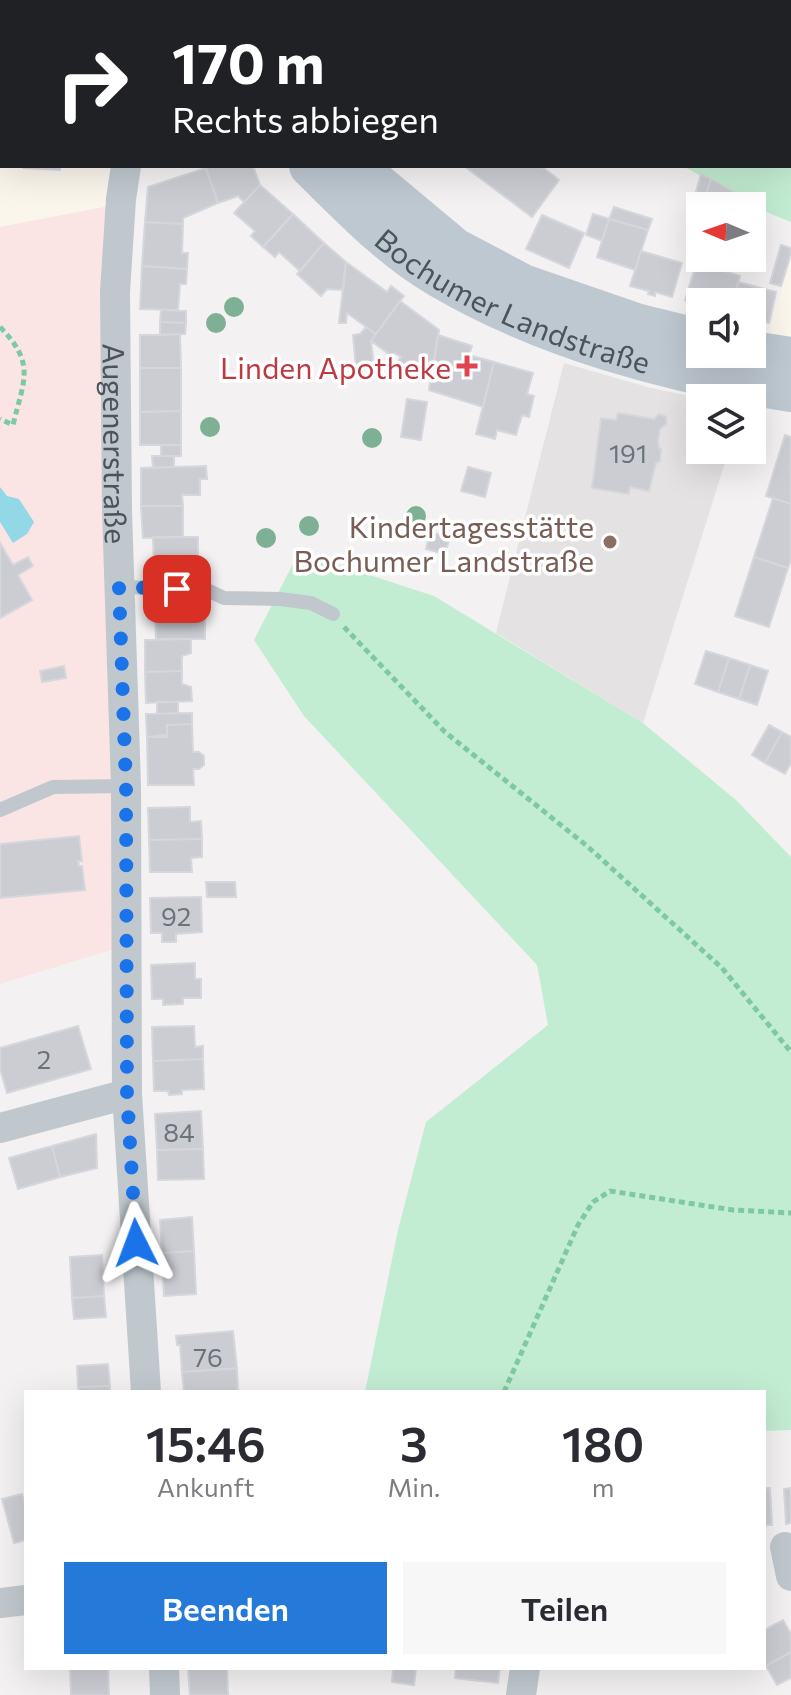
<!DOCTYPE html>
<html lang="de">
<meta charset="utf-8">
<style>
:root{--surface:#fff;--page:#f7f7f7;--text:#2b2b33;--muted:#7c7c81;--accent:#2579d9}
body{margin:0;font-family:Commissioner,sans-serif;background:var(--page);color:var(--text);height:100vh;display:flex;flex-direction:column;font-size:30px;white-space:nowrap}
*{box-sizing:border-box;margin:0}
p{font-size:26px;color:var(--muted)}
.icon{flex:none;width:44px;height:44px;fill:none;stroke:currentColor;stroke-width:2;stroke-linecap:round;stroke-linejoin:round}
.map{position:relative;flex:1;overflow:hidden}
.details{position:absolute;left:24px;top:1390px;width:742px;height:280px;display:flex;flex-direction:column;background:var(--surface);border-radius:0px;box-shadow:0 8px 32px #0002}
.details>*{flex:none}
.banner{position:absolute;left:0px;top:0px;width:792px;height:168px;box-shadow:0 8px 32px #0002;background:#202124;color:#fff;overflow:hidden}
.needle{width:52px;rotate:272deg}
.controls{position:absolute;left:686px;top:192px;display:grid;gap:16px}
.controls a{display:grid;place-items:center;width:80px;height:80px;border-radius:0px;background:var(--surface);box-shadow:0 8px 32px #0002;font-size:40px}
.pin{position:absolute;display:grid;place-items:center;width:68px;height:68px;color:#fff;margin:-34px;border-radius:16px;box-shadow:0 4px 12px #0006}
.me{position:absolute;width:88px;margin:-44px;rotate:357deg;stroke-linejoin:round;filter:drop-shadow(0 0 6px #0008)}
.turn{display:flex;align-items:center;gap:28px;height:168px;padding:0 40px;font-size:36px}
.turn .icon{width:104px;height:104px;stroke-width:2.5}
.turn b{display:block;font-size:56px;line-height:68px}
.eta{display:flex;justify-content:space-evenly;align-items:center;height:136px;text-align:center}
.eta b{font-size:48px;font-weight:600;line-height:56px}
.action{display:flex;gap:16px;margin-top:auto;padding:16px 40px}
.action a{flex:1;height:92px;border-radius:0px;background:var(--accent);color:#fff;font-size:32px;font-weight:600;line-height:92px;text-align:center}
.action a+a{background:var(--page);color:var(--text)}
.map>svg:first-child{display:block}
</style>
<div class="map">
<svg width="791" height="1695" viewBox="0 0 791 1695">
<rect width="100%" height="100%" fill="#f3f1f1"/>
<path fill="#fbf6ec" d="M2 3V166H125L119 204 0 227Z
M791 259V357L762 352Z"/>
<path fill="#e4e2e2" d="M564 363 651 388 700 398V450H729L643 723 496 633Z"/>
<path fill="#fae5e4" d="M119 204 124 946 0 984V227Z"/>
<path fill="#c3edd2" d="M480 0H791V222L764 211 683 166H790V2H478Z
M299 552 434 596 643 723 736 800 791 857V1430L764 1431V1392H365L398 1230 426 1122 548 1025 537 965 304 716 254 640Z"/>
<path fill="#93d8e7" d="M0 487 7 496 19 499 34 522 27 534 13 543 0 522Z"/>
<path fill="#cbcdd3" stroke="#d5d7dc" stroke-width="2" d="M335 0H407V2H335Z
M25 166H60V170L24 168Z
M211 166H253L260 185 244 202 238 196 218 203 206 168Z
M464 166H541L559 180 532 217Z
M206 168 218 203 183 218V224L145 222 148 187Z
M701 174 711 179 704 200 695 195Z
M711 179 764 209 754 228 752 206H713L704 201Z
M260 185 293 214 263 247 251 236 255 231 234 213Z
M614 207 652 219 648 230 609 219Z
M293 214 324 243 300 271 279 252 275 257 263 247Z
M593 214 609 219 602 241 586 235Z
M542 215 584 233 569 268 526 249Z
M609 219 648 230 635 270 597 257Z
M145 222 183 224 182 253H188L187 269 142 266Z
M324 243 346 262 343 290 327 289 321 296 297 274Z
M781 245 791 248V253L781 286 770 283Z
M641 251 682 263 672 297 655 292V296L648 294 649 291 630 286Z
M698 258 713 263 711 267 740 276 733 302H700V305L685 300Z
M346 262 387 292 391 286 404 296 376 334 347 313 346 323H339Z
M142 266 187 269 186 284H180L178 310 140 309Z
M738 282 776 292 769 323 752 319V302H733Z
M400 301 439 330 433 368 420 366 416 375 397 362 401 357 394 353 392 356 371 341Z
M161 310 186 311V323L160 322Z
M160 322 186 323 185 334 160 335Z
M366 327 376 334 371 341 374 367 356 369 353 335 360 334Z
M180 334 181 368H140V335Z
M438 335 472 346 469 355 494 362 483 407 429 390Z
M494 362 533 373 527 394 534 396 529 417 522 415 516 435 497 430 495 439 476 434Z
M140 368H181V411L140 412Z
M407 399 427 402 421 440 401 437Z
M181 411V445H140V412Z
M618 413 654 419 659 414 666 417V424L660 429 658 440 659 448 661 449 660 461 656 463 649 491 630 487 629 494 592 488 601 418 616 420Z
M785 435 791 437V504L766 496Z
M161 445H181V456H161Z
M152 456H174V467L153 468Z
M206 466 207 479H200V495H182L183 506H141V468Z
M468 467 491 473 485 497 461 491Z
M773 498 791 504V560L788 568 754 557Z
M141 506H183V537L143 538Z
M430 532 450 537 445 554 426 549Z
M153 537H198V568L154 569Z
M0 543 13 565 28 557 33 566 18 575 32 600 0 618Z
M754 557 788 568 769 627 735 616Z
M155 607H205V639H156Z
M191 639V653L182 656V671L145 672V640Z
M706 651 729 658 718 692 695 684Z
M729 658 750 665 739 699 718 692Z
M750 665 768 671 757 705 739 699Z
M64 666 66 678 42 682 40 671Z
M182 671V684L191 687 192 701 146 703 145 672Z
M157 702H178V713L157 714Z
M192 713V724L167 725V735L147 737 146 714Z
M192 724 193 752H199L204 756V765L199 769H193L194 785H148L147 737H167V725Z
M769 725 782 732 765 763 752 755Z
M782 732 791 737V763L785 774 765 763Z
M190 807V822L201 821 202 839 149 840 148 808Z
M79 836 82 861H78L79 866H82L85 890 0 898V844Z
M202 839V857L191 858 192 872H150L149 840Z
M206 882H235L236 897H207Z
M201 897 202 932 176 934V942H162V933H151L150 898Z
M195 963V979H201V998H183V1004L163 1005V999H152L151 965Z
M78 1026 91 1069 7 1093 0 1069V1048Z
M194 1026 195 1047 203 1046V1059L153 1061 152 1027Z
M203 1059 204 1089 182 1090V1094L169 1095 168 1091H154L153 1061Z
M201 1111 203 1149 157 1150 155 1114Z
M96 1134 97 1168 60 1177 52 1146Z
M52 1146 60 1177 18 1189 9 1158Z
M203 1149 204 1179 158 1180 157 1150Z
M192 1217 194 1251 162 1253 160 1220Z
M194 1251 196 1294 164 1296 162 1253Z
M102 1255 104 1296 72 1298 70 1257Z
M104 1296 106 1317 74 1319 72 1298Z
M233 1331 237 1368 182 1372 180 1345H177L176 1336Z
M108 1364 110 1386 78 1387 77 1366Z
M237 1368 238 1392H184L182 1372Z
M110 1386V1392H79L78 1387Z
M764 1488H770L772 1525H764Z
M791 1488V1523L786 1524 784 1489Z
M22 1494 26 1507V1540L14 1543 2 1499Z
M783 1620 791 1634V1652L766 1666 764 1662V1630Z
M791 1652V1678L777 1685 766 1666Z
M70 1668H108L109 1695H71Z
M188 1668H227L228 1695H190Z
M393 1668H416L414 1685 392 1682Z
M456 1668H500L498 1683 455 1678Z"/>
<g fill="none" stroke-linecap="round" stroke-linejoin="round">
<path stroke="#7dc9a1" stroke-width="5" stroke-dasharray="6 4" stroke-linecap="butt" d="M422 0V2
M522 0 524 2
M482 2 485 0
M790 115H791
M0 327C36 364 24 379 13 425L0 419
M344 627 445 732 587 846 722 968 791 1052
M504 1392 578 1225 593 1202 610 1191 733 1210 791 1213"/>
<path stroke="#c0c8ce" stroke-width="14" d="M119 587 205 589 224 598 280 599 311 603 333 614
M0 810 53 787 126 786"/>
<g stroke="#c0c8ce" stroke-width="30">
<path d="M253 0 254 2"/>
<path d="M3 2 6 0"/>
<path id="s1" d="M126 166 121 199 115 292 117 511 126 786 127 1094 146 1392"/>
<path d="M0 1128 127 1094"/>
<path d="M785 1547 791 1576"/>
<path d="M0 1603 26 1600"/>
<path d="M164 1668 165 1695"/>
<path d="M521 1695 525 1668"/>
</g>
<g stroke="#bec8d1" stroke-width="42">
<path d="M172 0 173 2"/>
<path d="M227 0 229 2"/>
<path id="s2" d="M310 166C351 206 390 248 440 277 544 338 672 373 791 391"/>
<path d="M360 166 376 183 455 249 523 285 639 325 700 340"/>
<path d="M752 352 791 358"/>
</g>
</g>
<g fill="#7eb095">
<circle cx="234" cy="307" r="10"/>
<circle cx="216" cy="323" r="10"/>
<circle cx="210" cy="427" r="10"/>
<circle cx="372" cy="438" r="10"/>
<circle cx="416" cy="516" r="10"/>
<circle cx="309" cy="526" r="10"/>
<circle cx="266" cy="538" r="10"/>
</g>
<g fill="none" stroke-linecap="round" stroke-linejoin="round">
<path stroke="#1a73e8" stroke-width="14" stroke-dasharray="0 25.2" d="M136 1243 127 1094 126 786 119 587 177 589"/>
</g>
<path fill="#e0444e" stroke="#fff" stroke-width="3" d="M463 354h8v8h8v8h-8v8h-8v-8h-8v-8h8z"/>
<circle fill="#8d6e63" stroke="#fff" stroke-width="3" cx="610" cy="542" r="8"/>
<g text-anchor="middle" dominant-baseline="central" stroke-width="7" stroke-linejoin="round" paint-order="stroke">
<g font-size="26" fill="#6a727a">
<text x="628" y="452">191</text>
<text x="176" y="915">92</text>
<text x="44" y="1058">2</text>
<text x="179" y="1131">84</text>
<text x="208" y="1356">76</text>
</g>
<g font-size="30" fill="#4a545d" stroke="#fff">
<text stroke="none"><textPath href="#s2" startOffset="248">Bochumer Landstraße</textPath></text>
<text stroke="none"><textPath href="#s1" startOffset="278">Augenerstraße</textPath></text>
</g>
<g font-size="30" fill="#be3a42" stroke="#fff" text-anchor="end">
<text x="451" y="366">Linden Apotheke</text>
</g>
<g font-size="30" fill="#785e54" stroke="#fff" text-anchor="end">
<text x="594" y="525">Kindertagesstätte<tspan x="594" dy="34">Bochumer Landstraße</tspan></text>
</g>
</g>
</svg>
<div class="controls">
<a><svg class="needle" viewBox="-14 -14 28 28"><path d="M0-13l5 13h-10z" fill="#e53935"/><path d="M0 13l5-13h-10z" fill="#7c7c81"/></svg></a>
<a><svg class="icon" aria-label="sound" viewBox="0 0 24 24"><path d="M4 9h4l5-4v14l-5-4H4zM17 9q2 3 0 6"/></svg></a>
<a><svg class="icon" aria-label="layers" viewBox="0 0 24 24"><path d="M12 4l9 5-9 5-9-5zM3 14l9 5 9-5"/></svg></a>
</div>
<div class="pin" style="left:177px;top:589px;background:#d93025"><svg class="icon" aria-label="arrive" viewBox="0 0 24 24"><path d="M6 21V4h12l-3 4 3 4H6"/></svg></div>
<svg class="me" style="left:136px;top:1243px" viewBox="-20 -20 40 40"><path d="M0-17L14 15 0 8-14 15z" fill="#1a73e8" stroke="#fff" stroke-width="4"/></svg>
<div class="banner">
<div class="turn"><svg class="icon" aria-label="right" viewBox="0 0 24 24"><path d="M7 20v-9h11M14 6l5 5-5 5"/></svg><div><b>170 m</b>Rechts abbiegen</div></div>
</div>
<section class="details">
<div class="eta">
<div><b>15:46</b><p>Ankunft</p></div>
<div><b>3</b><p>Min.</p></div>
<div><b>180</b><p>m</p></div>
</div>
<div class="action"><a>Beenden</a><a>Teilen</a></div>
</section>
</div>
